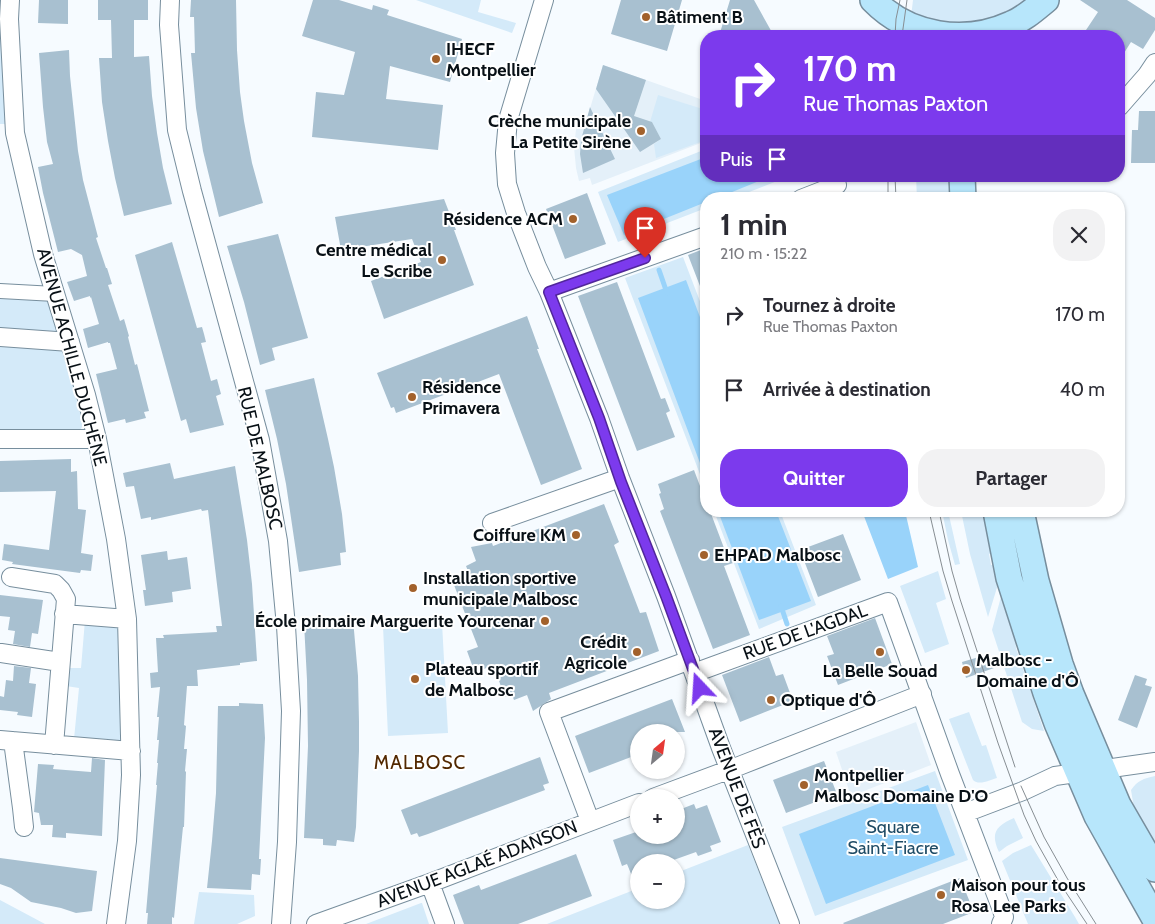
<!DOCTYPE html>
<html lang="fr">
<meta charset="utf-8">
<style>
:root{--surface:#fff;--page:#f2f2f3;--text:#2b2b33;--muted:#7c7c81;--accent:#7c3aed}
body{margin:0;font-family:Cabin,sans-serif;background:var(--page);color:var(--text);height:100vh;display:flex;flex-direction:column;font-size:19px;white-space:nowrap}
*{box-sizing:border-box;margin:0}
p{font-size:16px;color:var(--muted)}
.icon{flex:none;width:28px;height:28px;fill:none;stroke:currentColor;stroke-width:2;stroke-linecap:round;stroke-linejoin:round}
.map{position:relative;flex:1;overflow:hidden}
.sheet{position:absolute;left:700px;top:192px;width:425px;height:325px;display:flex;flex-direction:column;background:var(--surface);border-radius:20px;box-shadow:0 1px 4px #0004}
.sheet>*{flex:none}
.hud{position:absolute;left:700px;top:30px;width:425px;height:152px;border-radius:20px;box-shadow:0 1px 4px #0004;background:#7c3aed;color:#fff;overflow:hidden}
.needle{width:32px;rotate:29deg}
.tools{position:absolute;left:630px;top:724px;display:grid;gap:10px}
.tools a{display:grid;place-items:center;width:55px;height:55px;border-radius:50%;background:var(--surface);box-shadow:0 1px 4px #0004;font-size:25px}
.pin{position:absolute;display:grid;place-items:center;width:42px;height:42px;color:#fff;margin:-51px -21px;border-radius:50% 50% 50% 0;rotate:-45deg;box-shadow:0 0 5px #0007}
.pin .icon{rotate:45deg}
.me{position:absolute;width:55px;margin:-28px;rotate:340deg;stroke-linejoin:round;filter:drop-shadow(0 0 4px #0008)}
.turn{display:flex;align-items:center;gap:18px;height:105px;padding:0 20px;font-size:22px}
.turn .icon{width:65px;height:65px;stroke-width:2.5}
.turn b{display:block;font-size:35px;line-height:42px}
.then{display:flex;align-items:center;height:48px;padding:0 20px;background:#0003;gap:10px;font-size:19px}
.round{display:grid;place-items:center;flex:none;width:52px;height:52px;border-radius:20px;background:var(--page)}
.summary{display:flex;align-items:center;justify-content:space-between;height:85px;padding:0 20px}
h1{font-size:30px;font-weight:700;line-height:38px}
.primary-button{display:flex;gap:10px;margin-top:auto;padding:10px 20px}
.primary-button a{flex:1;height:58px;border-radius:20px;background:var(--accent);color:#fff;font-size:20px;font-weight:700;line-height:58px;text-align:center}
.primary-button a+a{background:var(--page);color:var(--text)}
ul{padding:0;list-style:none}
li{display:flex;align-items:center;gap:15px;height:75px;padding:0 20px}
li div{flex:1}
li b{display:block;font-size:19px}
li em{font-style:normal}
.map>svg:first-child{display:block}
</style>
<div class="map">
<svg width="1155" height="924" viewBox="0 0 1155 924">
<rect width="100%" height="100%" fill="#f6fbff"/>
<path fill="#e4f0f9" d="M603 65 706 101V141L592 185 590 178 579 181 576 168 574 147 577 121 586 122Z
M916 722 931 765 851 796 836 752Z"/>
<path fill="#d4eaf9" d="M416 0H481L478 12 516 23 512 33Z
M913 0H1032L984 25 948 27 911 17Z
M0 26 1 27 5 124H0Z
M658 95 706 110V140L656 158 654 144 661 139 652 122H650Z
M706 149V176H790L731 199H706V208L618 242 598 192Z
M916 176H949L951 199H917Z
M683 257 706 317V490L625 278Z
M0 295 49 298 83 424 81 429 78 433 0 435Z
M714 511H780L816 605 759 629Z
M942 511H948L960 564 955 565 948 540Z
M961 511H990L993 553 989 554 991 565H995L999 581 988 617 970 554Z
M938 571 946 599 936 603 949 644 925 653 900 586Z
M1002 593 1014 619 1016 648 1044 731 1032 729 1022 722 992 630Z
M85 620 119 623 123 736 119 743 74 739 79 688 66 686 68 668H81Z
M442 623 448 733 388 736 383 626Z
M969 712 982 746 986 745 997 778C990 780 979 786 973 780L949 719Z
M935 771 968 860 815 916 782 827Z
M1155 776V844L1134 808 1131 790C1138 780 1143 779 1155 776Z
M1014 818 1023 838 1007 846 999 852C990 833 996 826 1014 818Z
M748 845 780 924H547L639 888V900H676V873Z
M1031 845 1075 917 1079 924H1028L1002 861 1013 853Z
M199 892 254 895 255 916 237 924H194Z
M0 900 45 924H0Z
M422 903 429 924H366L421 903Z"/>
<path fill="#99d3fa" d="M706 157V176H771L715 199H706V202L624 235 607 195Z
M686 280 706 333V479L638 298Z
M718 511H776L811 601 759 620Z
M862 511H905L918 567 888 579Z
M928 785 955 855 826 904 799 834Z"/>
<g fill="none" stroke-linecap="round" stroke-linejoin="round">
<path stroke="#99d3fa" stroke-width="5" d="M659 270 667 293
M781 606 787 624"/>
</g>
<path fill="#a8c0d0" d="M39 0H68V24L38 23Z
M98 0H148V20H134V57L149 56 152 96 157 133 163 168 172 204 124 216 115 178 108 141 102 102 99 58H112L111 20H98Z
M191 0H236L237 50 240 92 244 121 252 163 263 203 219 217 203 151 196 108 191 53H195L194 17H190Z
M313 0H339L372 10 373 5 389 10 387 15 462 39 450 82 390 66 386 99 443 105 438 150 312 137 316 92 344 95 355 52 302 36Z
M621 0H682L667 51 611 34Z
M730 0H754L774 36H719Z
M1080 0H1127L1155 18V30L1143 49 1131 42 1119 61V36H1082L1098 12Z
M69 50 70 76 78 151 83 180 98 237 96 238 106 268H107L112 284 108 285 120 321 124 319 129 336 128 337 135 365 137 364 149 411 144 412 146 418 126 423 125 419 108 423 96 374 117 369 110 343H108V342L88 348 83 329 99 324 91 297 90 298V296L74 301 67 282 87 276 82 255 71 249 58 252 43 193 38 167 53 164 47 142 43 107 39 53Z
M603 65 646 80 634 116 652 122 661 139 640 152 596 89Z
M590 107 615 159 583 173 580 154 581 140Z
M1139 111H1155V163H1131L1132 130H1138Z
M587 193 606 244 565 259 546 209Z
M444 199 456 230H454L474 285 384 319 371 281 421 262 412 239 341 250 335 217Z
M278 234 308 338 272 348 275 360 260 365 244 302 227 246Z
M172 242 197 328 202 327 204 334 206 342 201 343 211 381 217 379 221 394 216 396 224 425 190 433 186 419 181 421 135 255Z
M706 248V299H705L688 255Z
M617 282 661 399 665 398 670 411 666 413 675 437 637 451 578 296Z
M527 316 539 349H537L548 378 582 469 541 485 499 374 396 413 394 407 391 408 377 373Z
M314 378 328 439 334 467 342 514 346 552 340 553 341 565 299 572 286 484 277 439 265 390Z
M71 459V472L77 471 78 509 86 510 81 553 93 555 91 571 81 570 80 573 12 564 13 562 2 560 4 544 49 550 56 491 0 492V461Z
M170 463 174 479 235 466 247 540 252 584 257 661 240 663V665L197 670 198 686H187L184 725 186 726 184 749H187L185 771 186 772 184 827H183L174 918 172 917V924H147L148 913H146L157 785H156L158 763H157L159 740H157L159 717H157L160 687 151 688 150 673 158 672 156 638H164L163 635 217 632 216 626H222L208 510 202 511 201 509 151 520V517L141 519 134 486 126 487 123 473Z
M694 470 706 502V511H710L724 548 727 547 733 563 724 566 750 635 713 649 660 511 664 509 659 494 661 493 658 484Z
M604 504 619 542 614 545 640 613 646 612 659 651 549 693 551 699 533 711 527 695 514 700 512 695 505 697 493 665 475 673 467 651 478 647 454 585 467 581 464 573 468 571 466 566 476 561 471 547 492 543 493 546Z
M843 534 861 580 818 597 800 550Z
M167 551 168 560 187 557 191 589 172 592 173 602 145 606 143 590H146L141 555Z
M0 595 43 600 38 634 32 633 30 647 13 644 15 631 8 630 10 617 0 616Z
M875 618 892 664 838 685 827 656 834 654 827 636Z
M353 619 358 676 359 722V751L356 827 354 842 337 840 336 846 323 845V839L304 838 308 746 307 680 304 623Z
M989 654 994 668 966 678 962 662Z
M769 657 776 676 783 674 793 701 740 722 722 675Z
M14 666 31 668 29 683 36 684 32 717 17 715 18 712 0 710V696L4 697 6 680 13 681Z
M1135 675 1147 679 1145 685 1152 687 1137 728 1118 720Z
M672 699 685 732H639V754L589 773 575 736Z
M239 703 263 704 265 738 259 859H261L260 875 252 874 251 890 207 888 212 841 216 793 218 706H239Z
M540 757 549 783 543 785 545 790 428 834 419 837 417 833 411 835 401 810Z
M92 758 105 760 102 836 66 833V838L52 837 53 825H41L39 813 34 812 38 764 54 765 53 769 91 772Z
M824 761 837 794 786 813 773 780Z
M694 804 696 809 707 805 721 842 710 846 712 851 698 856 696 852 668 862H639L638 891 627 864 622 866 613 840 639 831V835H676V811Z
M576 854 592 896 518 924H464L453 895 479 885 481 890Z
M0 858 97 871 92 911 76 913 61 908 31 902 11 888 0 884Z
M960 878 974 912 943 924H844L843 923Z"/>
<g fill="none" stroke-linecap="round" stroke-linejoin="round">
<defs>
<path id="pedestrian" d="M0 291 55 294"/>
<path id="minor" d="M10 0 9 19 15 133 43 254 86 395 97 439 116 539 127 619 131 775 127 841 116 924
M170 0 169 25 177 130 192 191 260 440 278 541 286 626 291 711 287 842 281 924
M544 0 508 120 505 153 507 184 516 213 537 267 549 292 599 418 620 478 666 596 721 748 790 924
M1119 107 1147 75 1155 63
M801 199 837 185
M549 292 706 236
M0 337 70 342
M0 439H97
M492 523 620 478
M11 577 55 584 61 590 66 599 54 745
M64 614 127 619
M1 653 60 662
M694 673 888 602 950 774 1002 910 1004 917 1001 924
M0 740 131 751
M13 741 22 808 24 827
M653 798 739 766 922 694
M965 813 1023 791 1055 776 1155 762
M590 821 549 712 690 660
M430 883 445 924
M316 924 430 883 639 803"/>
<path id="secondary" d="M873 0C909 37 965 45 1011 24 1024 19 1035 9 1046 0
M962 176 963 199
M996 511 1009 578 1046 693 1057 723 1097 816 1155 919
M1021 511 1036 581 1060 664 1071 694 1118 805 1155 869"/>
</defs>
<use href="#pedestrian" stroke="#778e9d" stroke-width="16"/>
<use href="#minor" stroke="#778e9d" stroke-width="20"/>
<use href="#secondary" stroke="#778e9d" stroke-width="28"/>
<use href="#pedestrian" stroke="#fff" stroke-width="14"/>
<use href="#minor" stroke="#fff" stroke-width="18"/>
<use href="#secondary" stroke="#b7e6fb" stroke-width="25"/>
<path stroke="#878e93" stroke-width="1" d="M895 36 896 19 900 0
M902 36 907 0
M888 176V199
M895 176 896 199
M929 511 943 571 952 601 998 743 1024 815 1036 841 1059 882 1087 924
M939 511 952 571 960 599 1015 767
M1021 786 1044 837 1067 878 1096 924"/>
</g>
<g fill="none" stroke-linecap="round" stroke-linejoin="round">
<defs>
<path id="route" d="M645 258 549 292 599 418 621 482 666 596 700 688"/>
</defs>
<use href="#route" stroke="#51269a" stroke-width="12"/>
<use href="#route" stroke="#7c3aed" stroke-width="9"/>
</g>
<g fill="#a2612b" stroke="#fff" stroke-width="2">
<circle cx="646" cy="17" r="5"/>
<circle cx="436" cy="59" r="5"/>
<circle cx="641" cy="131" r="5"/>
<circle cx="573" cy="219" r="5"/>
<circle cx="442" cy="260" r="5"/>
<circle cx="412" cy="397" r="5"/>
<circle cx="576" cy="535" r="5"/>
<circle cx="704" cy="555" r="5"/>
<circle cx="413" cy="588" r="5"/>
<circle cx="545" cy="621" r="5"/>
<circle cx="637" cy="652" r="5"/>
<circle cx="880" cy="652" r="5"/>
<circle cx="966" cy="670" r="5"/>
<circle cx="415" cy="679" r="5"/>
<circle cx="771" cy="700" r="5"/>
<circle cx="804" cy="785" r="5"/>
<circle cx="941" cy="895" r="5"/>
</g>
<g text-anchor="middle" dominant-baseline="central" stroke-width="4" stroke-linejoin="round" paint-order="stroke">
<g font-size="18" font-weight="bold" fill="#081016" stroke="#fff" text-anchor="start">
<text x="656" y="17">Bâtiment B</text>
<text x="446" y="49">IHECF<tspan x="446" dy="21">Montpellier</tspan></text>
<text x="631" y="121" text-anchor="end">Crèche municipale<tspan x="631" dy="21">La Petite Sirène</tspan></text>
<text x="563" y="219" text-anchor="end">Résidence ACM</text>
<text x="432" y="250" text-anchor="end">Centre médical<tspan x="432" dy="21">Le Scribe</tspan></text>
<text x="422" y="387">Résidence<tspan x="422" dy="21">Primavera</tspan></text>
<text x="566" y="535" text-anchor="end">Coiffure KM</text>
<text x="714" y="555">EHPAD Malbosc</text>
<text x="423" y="578">Installation sportive<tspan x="423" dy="21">municipale Malbosc</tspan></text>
<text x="535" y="621" text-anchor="end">École primaire Marguerite Yourcenar</text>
<text x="627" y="642" text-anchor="end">Crédit<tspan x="627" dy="21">Agricole</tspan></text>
<text x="976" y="660">Malbosc -<tspan x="976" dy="21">Domaine d'Ô</tspan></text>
<text x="425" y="669">Plateau sportif<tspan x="425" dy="21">de Malbosc</tspan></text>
<text x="880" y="671" text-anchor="middle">La Belle Souad</text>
<text x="781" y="700">Optique d'Ô</text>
<text x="814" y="775">Montpellier<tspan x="814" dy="21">Malbosc Domaine D'O</tspan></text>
<text x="951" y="885">Maison pour tous<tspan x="951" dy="21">Rosa Lee Parks</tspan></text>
</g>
<g font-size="18" fill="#081016" stroke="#fff">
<text transform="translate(72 357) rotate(75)">AVENUE ACHILLE DUCHÈNE</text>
<text transform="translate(260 458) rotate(77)">RUE DE MALBOSC</text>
<text transform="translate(805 632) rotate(-20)">RUE DE L'AGDAL</text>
<text transform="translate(737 788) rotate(69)">AVENUE DE FÈS</text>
<text transform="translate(477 864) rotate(-21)">AVENUE AGLAÉ ADANSON</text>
</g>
<g font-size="18" fill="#1e4b65" stroke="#fff">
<text x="893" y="827">Square<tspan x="893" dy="21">Saint-Fiacre</tspan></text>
</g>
<g font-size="19" letter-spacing="1" fill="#522800" stroke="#fff">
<text x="420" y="762">MALBOSC</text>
</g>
</g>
</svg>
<div class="tools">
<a><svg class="needle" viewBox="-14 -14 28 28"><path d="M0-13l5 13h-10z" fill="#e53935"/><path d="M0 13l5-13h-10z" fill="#7c7c81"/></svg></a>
<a>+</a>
<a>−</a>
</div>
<div class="pin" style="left:645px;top:258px;background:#d93025"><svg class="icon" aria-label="arrive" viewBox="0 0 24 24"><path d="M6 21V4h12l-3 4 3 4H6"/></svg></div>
<svg class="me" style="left:700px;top:688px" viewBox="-20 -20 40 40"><path d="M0-17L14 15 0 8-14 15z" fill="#7c3aed" stroke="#fff" stroke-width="4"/></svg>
<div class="hud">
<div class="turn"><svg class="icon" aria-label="right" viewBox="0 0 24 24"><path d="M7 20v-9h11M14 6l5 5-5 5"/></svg><div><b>170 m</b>Rue Thomas Paxton</div></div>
<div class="then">Puis<svg class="icon" aria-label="arrive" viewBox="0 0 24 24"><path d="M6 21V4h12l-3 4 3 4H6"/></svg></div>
</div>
<section class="sheet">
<div class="summary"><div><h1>1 min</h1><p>210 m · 15:22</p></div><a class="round"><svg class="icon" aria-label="close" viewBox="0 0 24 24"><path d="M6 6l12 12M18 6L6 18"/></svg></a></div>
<ul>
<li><svg class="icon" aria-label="right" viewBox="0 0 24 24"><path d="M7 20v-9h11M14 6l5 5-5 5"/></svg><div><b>Tournez à droite</b><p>Rue Thomas Paxton</p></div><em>170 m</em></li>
<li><svg class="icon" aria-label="arrive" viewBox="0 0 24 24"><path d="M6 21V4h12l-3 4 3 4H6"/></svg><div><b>Arrivée à destination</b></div><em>40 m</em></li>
</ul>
<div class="primary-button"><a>Quitter</a><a>Partager</a></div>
</section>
</div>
